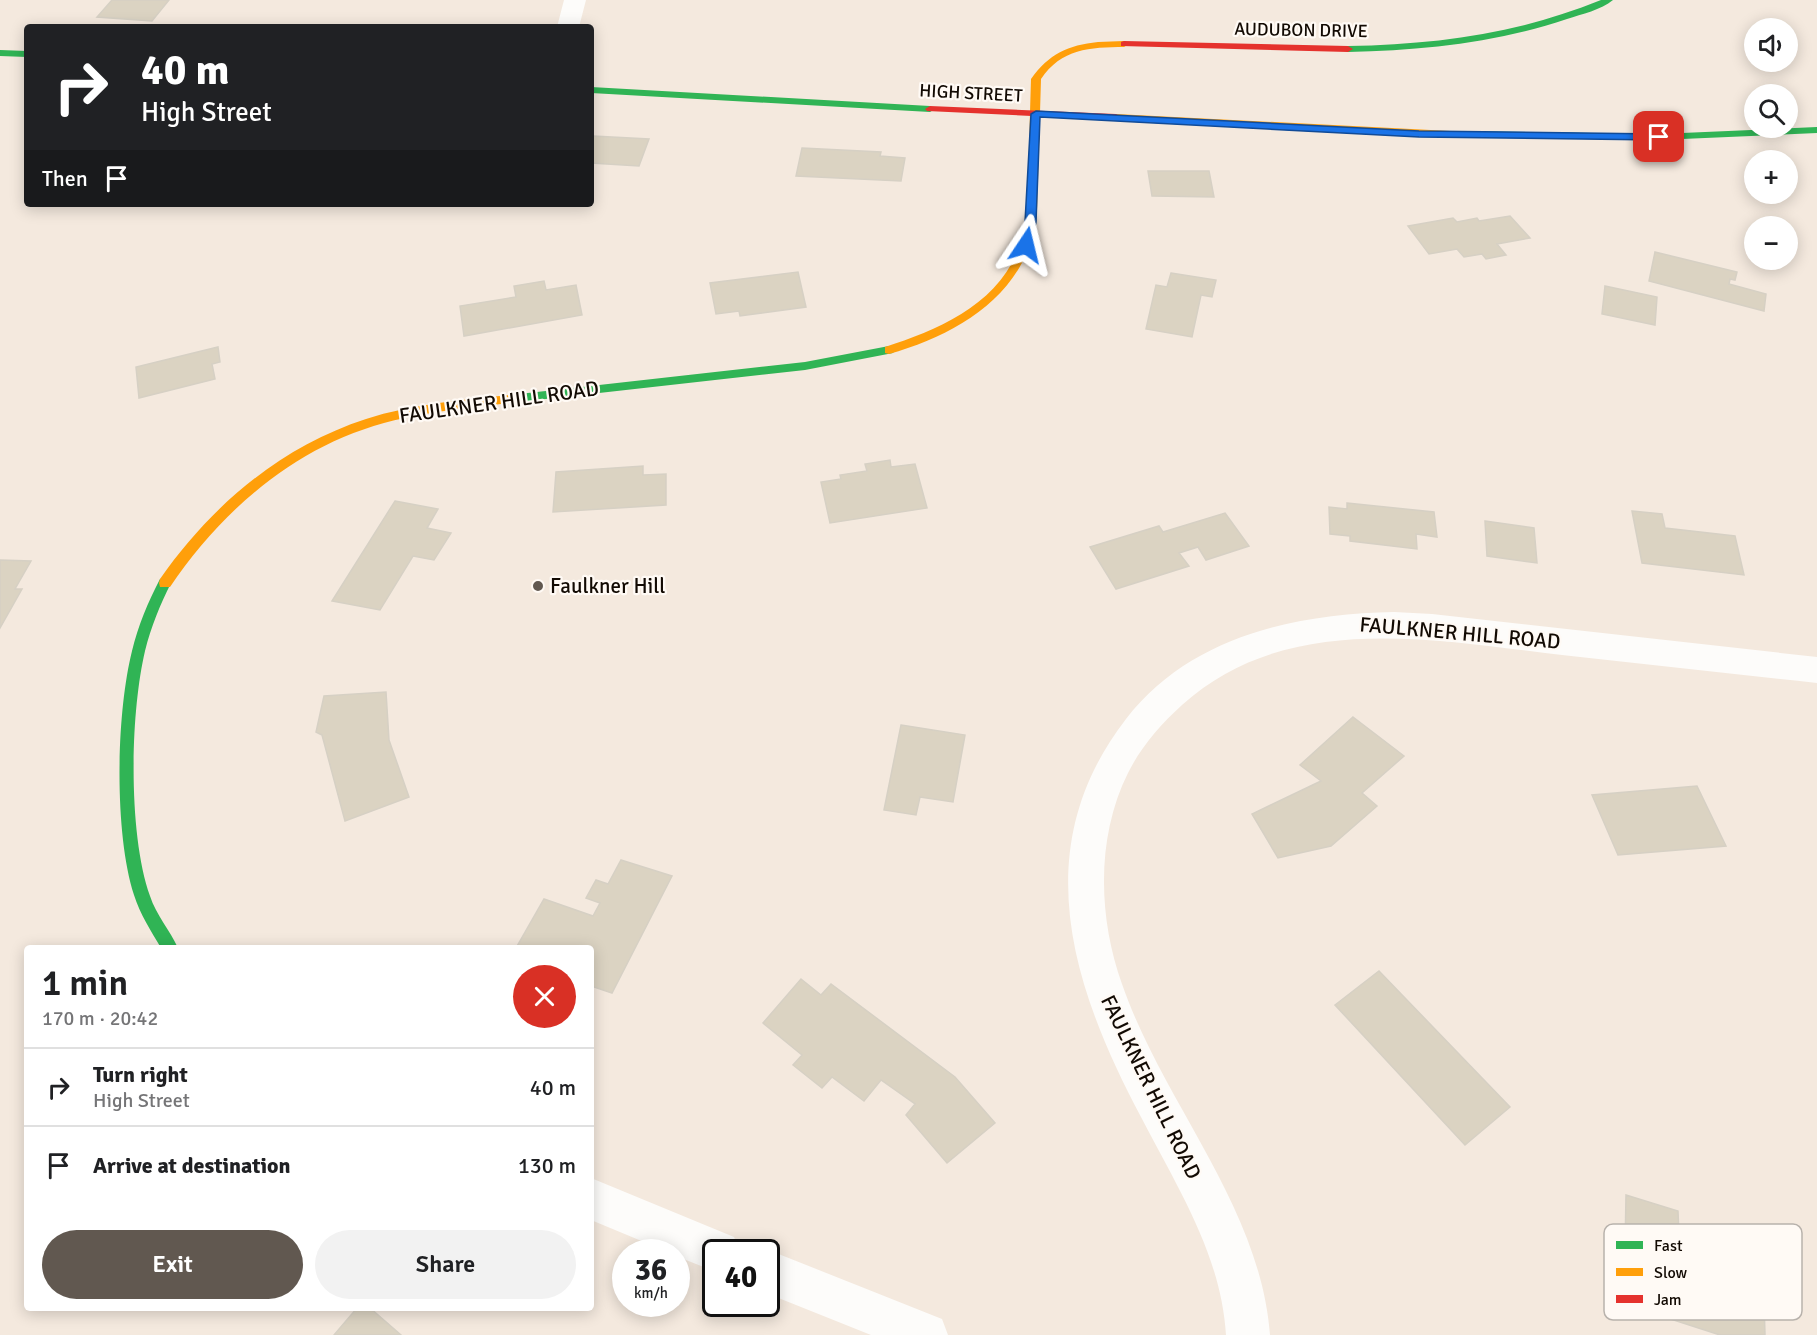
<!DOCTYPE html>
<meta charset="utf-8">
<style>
:root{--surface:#fff;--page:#f2f2f2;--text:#202124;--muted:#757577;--line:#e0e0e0;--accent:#615850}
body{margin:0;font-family:Signika,sans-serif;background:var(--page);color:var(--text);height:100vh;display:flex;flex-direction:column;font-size:22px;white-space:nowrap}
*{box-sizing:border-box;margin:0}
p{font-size:20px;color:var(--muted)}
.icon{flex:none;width:33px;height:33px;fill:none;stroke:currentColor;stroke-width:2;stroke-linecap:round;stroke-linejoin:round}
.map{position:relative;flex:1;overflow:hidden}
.panel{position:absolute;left:24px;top:945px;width:570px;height:366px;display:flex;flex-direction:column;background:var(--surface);border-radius:6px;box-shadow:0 3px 15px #0003}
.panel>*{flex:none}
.top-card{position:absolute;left:24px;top:24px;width:570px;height:183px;border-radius:6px;box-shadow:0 3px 15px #0003;background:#202124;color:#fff;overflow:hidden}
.controls{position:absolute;left:1744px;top:18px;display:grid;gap:12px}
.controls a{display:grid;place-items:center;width:54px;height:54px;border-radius:50%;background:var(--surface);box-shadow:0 3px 15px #0003;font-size:30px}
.speed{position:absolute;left:612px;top:1239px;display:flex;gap:12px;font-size:30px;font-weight:700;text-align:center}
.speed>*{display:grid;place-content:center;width:78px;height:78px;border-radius:50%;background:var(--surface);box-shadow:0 3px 15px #0003;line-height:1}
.speed small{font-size:15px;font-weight:400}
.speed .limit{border:3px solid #111;border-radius:9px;background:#fff;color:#111}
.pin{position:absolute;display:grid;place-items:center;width:51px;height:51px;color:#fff;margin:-26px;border-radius:12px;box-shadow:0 3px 9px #0006}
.me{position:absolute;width:66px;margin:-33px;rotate:10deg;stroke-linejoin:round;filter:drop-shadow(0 0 4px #0008)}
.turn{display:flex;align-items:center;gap:21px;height:126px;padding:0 18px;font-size:27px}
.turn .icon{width:78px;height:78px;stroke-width:2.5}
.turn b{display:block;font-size:42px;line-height:51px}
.then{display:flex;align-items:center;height:57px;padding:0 18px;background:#0003;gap:12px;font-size:22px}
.round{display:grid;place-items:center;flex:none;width:63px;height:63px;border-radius:32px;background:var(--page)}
.head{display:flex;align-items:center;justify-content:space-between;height:102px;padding:0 18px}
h1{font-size:36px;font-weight:600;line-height:45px}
.primary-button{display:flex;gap:12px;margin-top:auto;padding:12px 18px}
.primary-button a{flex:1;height:69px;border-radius:36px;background:var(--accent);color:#fff;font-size:24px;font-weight:600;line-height:69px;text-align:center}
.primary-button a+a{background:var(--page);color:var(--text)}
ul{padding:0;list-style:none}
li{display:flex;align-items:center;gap:18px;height:78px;padding:0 18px;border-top:2px solid var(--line)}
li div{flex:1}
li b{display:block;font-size:22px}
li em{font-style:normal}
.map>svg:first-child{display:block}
</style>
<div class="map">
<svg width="1817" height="1335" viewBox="0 0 1817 1335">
<rect width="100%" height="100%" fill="#f4e9de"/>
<path fill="#dbd3c2" stroke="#d6d0c4" stroke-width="1.5" d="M112 0H169L152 21 97 17Z
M593 136 649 139 639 166 591 163V142Z
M802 148 881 152 880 156 905 158 901 181 796 176Z
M1148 171H1209L1214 197 1152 196Z
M1510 216 1530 238 1497 244 1506 255 1486 259 1482 254 1464 257 1457 249 1429 254 1408 226 1453 218 1457 222 1477 218 1479 221Z
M1655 252 1737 272 1735 280 1730 279 1729 284 1766 294 1764 311 1649 281Z
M798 272 806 307 740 316 739 311 716 314 710 283Z
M1171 273 1216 280 1212 297 1201 295 1192 337 1146 329 1156 285 1167 287Z
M544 281 546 290 576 285 582 315 464 336 460 306 516 297 514 286Z
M1605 286 1657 297 1655 325 1602 314Z
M218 347 220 362 212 364 215 379 139 398 136 367Z
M890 460 891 467 915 464 927 508 830 523 821 482 841 479 840 475 867 471 865 464Z
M643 466V475L666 474V505L553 512 556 472Z
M395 501 438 509 427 528 451 533 434 560 413 556 380 610 332 601Z
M1347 503 1434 512 1437 537 1416 534 1417 549 1350 541V536L1330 534 1329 507 1347 509Z
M1632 511 1662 514 1665 528 1735 536 1744 575 1642 563Z
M1225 513 1249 546 1206 560 1198 547 1179 553 1189 566 1116 589 1090 547 1159 526 1163 532Z
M1485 521 1534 528 1537 563 1487 556Z
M0 560 31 561 15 589H22L0 628Z
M386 692 389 740 409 797 345 821 322 735 316 732 324 696Z
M1353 717 1404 756 1362 793 1377 806 1331 846 1278 858 1252 814 1321 781 1300 765Z
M901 725 965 735 953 802 920 797 916 815 884 810Z
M1697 786 1726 846 1618 855 1592 795Z
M621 860 672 876 612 993 591 986V948H516L544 899 593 916 600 903 586 898 596 880 608 884Z
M1379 971 1510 1107 1465 1145 1335 1005Z
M801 979 821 995 831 984 955 1077 995 1123 947 1163 906 1115 915 1104 881 1080 864 1101 832 1077 822 1088 793 1065 802 1055 763 1023Z
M1626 1195 1678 1211 1679 1236 1763 1263 1765 1335H1720L1624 1304Z
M357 1308H370L401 1335H334Z"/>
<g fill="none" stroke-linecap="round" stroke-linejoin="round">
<path fill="#fdfcfa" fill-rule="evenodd" d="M564 0H586L579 27H557Z
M1394 612 1432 614 1817 657V683C1732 674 1647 664 1562 655 1435 640 1287 610 1182 705 1160 725 1141 747 1128 773 1096 837 1098 917 1122 984 1163 1103 1260 1205 1270 1335H1226C1221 1254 1177 1187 1141 1117 1072 987 1026 848 1126 719 1190 636 1295 614 1394 612Z
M591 1178 734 1237 740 1252H716V1272L676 1256V1252H668L591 1220Z
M766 1249 942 1319 948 1335H871L766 1293V1252H758Z"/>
<path fill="#30b455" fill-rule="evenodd" d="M1601 0H1613C1601 10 1582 14 1567 19 1495 43 1423 50 1348 52L1343 49 1348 46C1438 44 1517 34 1601 0Z
M0 50 27 51V57L0 56Z
M591 87 930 106 935 109 930 112 591 93Z
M1817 127V133L1659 140 1450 137 1445 134 1450 131 1659 134Z
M889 346 895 350 893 353 805 370 510 403 504 399 510 395 805 362Z
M165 578 171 583C160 605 151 627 145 651 130 715 128 834 150 896 156 915 170 930 178 948H161C151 931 140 914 134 895 114 833 116 715 132 651 138 626 148 602 160 579Z"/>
<path fill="#ff9f0a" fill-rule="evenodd" d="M1098 42 1124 41 1129 44 1124 47C1090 47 1061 49 1041 79 1040 113 1039 146 1038 180 1037 193 1038 207 1036 221 1024 296 956 335 889 354L885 353V347C938 330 999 304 1019 247 1027 225 1027 203 1028 179 1029 146 1030 112 1031 79 1049 54 1068 45 1098 42Z
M1116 114 1450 131 1455 134 1450 137 1113 119V115Z
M510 395 514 396 516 399 514 402C501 405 487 405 473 407 450 410 428 413 405 418 306 438 226 504 170 587H160L159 583 160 579C211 506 280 447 366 419 412 404 462 400 510 395Z"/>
<path fill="#e5322d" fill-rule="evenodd" d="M1124 41 1348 46 1353 49 1348 52 1121 46V42Z
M930 106 1116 114 1121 117 1116 120 927 111 925 109Z"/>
</g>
<path fill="#1a73e8" stroke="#114b97" stroke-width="1.5" d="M1036 111 1419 131 1659 134 1663 137 1659 140 1419 137 1040 117 1036 222 1031 245 1026 249 1021 245 1025 222 1031 114Z"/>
<circle fill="#615850" stroke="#fffaf5" stroke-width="2" cx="538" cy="586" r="6"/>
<g text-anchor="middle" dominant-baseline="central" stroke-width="4.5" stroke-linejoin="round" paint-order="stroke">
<g font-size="18" fill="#120a03" stroke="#fffaf5">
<text transform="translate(1301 30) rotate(1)">AUDUBON DRIVE</text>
<text transform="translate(971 93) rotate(3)">HIGH STREET</text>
</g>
<g font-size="21" fill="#120a03" stroke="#fffaf5">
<text transform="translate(499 402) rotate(-8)">FAULKNER HILL ROAD</text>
<text transform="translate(1460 633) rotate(5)">FAULKNER HILL ROAD</text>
<text transform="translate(1151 1087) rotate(64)">FAULKNER HILL ROAD</text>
</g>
<g font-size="21" fill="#120a03" stroke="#fffaf5" text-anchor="start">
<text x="550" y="586">Faulkner Hill</text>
</g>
</g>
<rect x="1604" y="1224" width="198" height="96" rx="9" fill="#fffaf5" stroke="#b8b2ac" stroke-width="1.5"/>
<rect x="1616" y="1241" width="27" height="8" fill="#30b455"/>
<rect x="1616" y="1268" width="27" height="8" fill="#ff9f0a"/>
<rect x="1616" y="1295" width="27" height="8" fill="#e5322d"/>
<g font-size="16" fill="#120a03">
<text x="1654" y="1251">Fast</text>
<text x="1654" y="1278">Slow</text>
<text x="1654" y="1305">Jam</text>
</g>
</svg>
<div class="controls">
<a><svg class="icon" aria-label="sound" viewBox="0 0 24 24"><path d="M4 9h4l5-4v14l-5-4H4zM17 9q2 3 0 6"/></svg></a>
<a><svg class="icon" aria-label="search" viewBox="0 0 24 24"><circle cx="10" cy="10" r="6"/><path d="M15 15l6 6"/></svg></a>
<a>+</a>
<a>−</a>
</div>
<div class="speed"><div>36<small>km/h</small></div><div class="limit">40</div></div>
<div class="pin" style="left:1659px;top:137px;background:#d93025"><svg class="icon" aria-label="arrive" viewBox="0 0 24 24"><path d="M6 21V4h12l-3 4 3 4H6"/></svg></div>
<svg class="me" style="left:1026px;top:245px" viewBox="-20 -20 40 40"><path d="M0-17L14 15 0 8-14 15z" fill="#1a73e8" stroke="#fff" stroke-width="4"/></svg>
<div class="top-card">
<div class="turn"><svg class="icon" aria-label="right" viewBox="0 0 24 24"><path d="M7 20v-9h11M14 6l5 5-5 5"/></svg><div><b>40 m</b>High Street</div></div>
<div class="then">Then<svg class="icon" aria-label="arrive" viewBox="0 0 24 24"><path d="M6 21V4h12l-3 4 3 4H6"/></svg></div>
</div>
<section class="panel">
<div class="head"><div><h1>1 min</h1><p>170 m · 20:42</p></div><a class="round" style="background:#d93025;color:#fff"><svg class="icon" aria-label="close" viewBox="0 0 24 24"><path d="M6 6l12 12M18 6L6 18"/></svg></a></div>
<ul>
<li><svg class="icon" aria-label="right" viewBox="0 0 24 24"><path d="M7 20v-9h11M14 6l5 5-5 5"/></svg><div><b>Turn right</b><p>High Street</p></div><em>40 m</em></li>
<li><svg class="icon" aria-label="arrive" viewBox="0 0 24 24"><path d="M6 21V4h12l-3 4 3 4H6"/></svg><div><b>Arrive at destination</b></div><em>130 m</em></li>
</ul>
<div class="primary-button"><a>Exit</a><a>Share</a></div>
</section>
</div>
